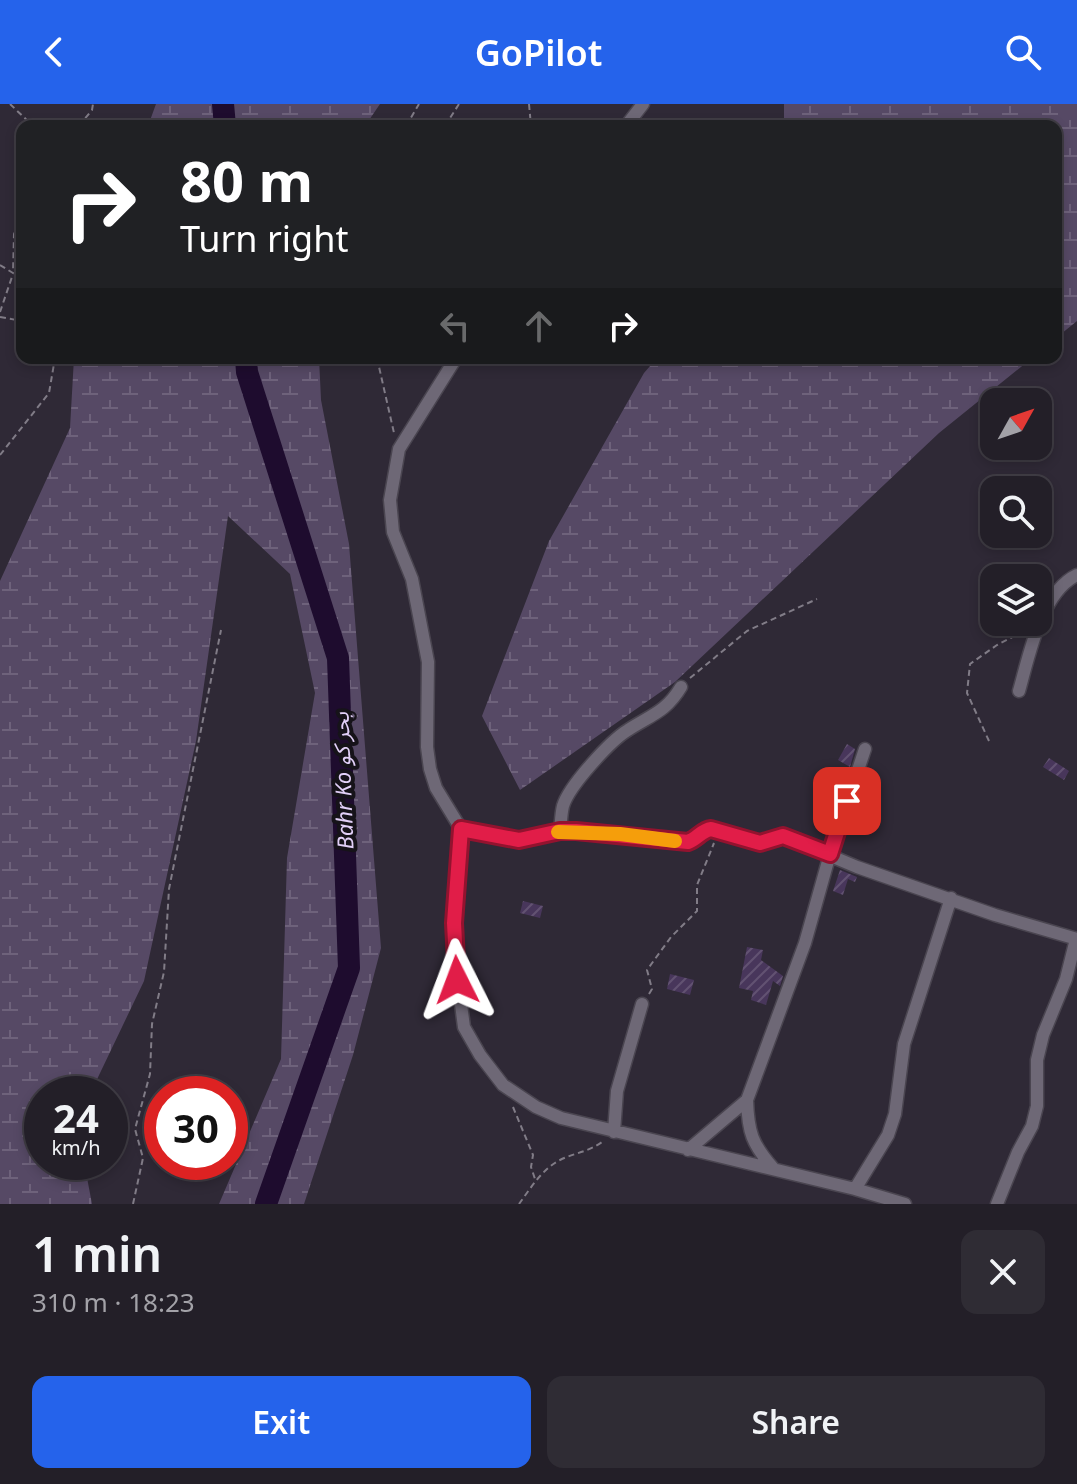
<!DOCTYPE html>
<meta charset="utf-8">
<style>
:root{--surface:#231f28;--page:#2f2c34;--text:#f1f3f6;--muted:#a3a2a8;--line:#403d45;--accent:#2563eb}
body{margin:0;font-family:"Noto Sans","Noto Sans Arabic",sans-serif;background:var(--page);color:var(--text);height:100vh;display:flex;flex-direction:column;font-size:30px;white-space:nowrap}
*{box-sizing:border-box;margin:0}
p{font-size:26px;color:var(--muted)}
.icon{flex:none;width:44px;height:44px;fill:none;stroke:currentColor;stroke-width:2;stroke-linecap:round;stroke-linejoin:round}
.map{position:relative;height:1100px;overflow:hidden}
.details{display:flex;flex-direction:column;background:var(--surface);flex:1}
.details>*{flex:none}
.hud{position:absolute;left:16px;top:16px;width:1046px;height:244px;border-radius:16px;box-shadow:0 4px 12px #0003,0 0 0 2px var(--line);background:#202124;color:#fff;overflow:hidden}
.needle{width:52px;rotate:50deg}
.tools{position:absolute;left:980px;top:284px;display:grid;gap:16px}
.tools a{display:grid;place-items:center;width:72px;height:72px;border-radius:16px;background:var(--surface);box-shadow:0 4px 12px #0003,0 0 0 2px var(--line);font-size:40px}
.speed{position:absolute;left:24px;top:972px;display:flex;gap:16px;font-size:40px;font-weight:700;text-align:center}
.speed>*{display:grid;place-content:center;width:104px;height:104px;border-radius:50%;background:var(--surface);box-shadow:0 4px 12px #0003,0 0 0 2px var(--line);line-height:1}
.speed small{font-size:20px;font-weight:400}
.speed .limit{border:12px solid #d22;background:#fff;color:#111}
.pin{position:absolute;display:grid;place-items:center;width:68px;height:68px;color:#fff;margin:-34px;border-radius:16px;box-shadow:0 4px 12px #0006}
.me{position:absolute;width:88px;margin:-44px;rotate:357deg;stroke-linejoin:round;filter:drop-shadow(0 0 6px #0008)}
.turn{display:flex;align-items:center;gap:28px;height:168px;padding:0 32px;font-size:36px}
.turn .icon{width:104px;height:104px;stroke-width:2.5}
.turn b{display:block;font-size:56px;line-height:68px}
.lanes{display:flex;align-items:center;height:76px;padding:0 32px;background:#0003;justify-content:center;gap:40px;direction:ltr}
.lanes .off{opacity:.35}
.round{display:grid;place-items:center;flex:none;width:84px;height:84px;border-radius:16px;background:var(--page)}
.summary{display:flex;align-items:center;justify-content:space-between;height:136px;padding:0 32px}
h1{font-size:48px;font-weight:600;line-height:60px}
.primary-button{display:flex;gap:16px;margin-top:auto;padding:16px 32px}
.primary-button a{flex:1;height:92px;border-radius:16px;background:var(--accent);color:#fff;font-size:32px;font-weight:600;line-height:92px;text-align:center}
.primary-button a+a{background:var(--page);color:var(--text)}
header{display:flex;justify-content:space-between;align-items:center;height:104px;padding:0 32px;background:var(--accent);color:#fff;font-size:36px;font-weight:600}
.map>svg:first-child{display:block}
</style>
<header><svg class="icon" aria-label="back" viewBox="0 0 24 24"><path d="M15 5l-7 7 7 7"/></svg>GoPilot<svg class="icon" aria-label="search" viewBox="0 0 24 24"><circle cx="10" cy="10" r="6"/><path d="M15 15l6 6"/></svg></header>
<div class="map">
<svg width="1077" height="1100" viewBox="0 0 1077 1100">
<defs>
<pattern id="wetland-marsh" width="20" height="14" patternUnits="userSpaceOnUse" patternTransform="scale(2)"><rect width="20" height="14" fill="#564965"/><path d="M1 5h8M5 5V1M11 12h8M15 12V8" fill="none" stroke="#6e627b"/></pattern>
<pattern id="building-hatch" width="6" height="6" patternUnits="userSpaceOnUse" patternTransform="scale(2)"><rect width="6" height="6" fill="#48365b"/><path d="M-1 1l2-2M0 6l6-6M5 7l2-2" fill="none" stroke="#625272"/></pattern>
</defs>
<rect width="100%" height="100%" fill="#2f2936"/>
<path fill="url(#wetland-marsh)" d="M156 0H380L365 22H148Z
M784 0H1077V217L1056 234V22H784Z
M74 254H319L321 296 349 440 381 844 353 951 304 1100H219L281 955 287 754 315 589 290 470 228 412 196 637 144 877 90 990H42V1058H84L92 1100H0V477L70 324Z
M657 254H1032L939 329 675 578 520 686 482 612 549 437 644 269Z"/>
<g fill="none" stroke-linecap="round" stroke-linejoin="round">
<path stroke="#1e0c2e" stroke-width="22" d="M223 0 225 22
M246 254 247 268 338 554 349 864 266 1100"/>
</g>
<path fill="url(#building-hatch)" d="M847 640 855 645 850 663 838 656Z
M1049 654 1069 667 1064 676 1043 663Z
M840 766 857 773 855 778 848 775 843 791 833 787Z
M523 797 543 802 540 814 520 809Z
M747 843 763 846 761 856 783 872 780 882 773 877 766 901 751 896 753 887 739 884Z
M670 870 694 876 690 891 667 885Z"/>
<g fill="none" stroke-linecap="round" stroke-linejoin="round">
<defs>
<path id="street" d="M626 22 643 0
M456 254 399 345 390 396 393 428 412 475 428 558 427 643 430 665 436 684 461 725 454 819 455 855 464 923 480 951 503 981 536 1003 561 1014 855 1085 905 1100
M1019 587C1029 552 1041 488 1077 471
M461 725 519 736 560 727 688 738C697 735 702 726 711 725L760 739 783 732 857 763 995 811 1077 835
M560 727C561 719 561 710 563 702 569 682 610 637 628 626 651 611 666 608 681 583
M614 1028 617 987 642 900
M688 1046 747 996
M773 1064C752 1040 748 1028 747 996L805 839 830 750 865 645
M855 1085 888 1031 895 1010 904 940 951 794
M997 1100 1018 1048 1032 1022 1037 1002V956L1043 931 1066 875 1076 835"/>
</defs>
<use href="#street" stroke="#4a4550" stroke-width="15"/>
<path stroke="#817c87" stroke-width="2" stroke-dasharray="6 4" stroke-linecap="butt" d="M10 0 33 22
M529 0 531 22
M79 22 92 6 93 0
M406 22 419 0
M445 22 459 0
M0 161 13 169 14 130 22 115
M0 208 13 170
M0 213 22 217
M377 254 394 329
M0 351 49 289 55 254
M690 574 747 527 817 495
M989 637 967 589 970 560 997 541 1022 528
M649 890 652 885 647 866 671 833 697 807V781L714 739
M513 1003 533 1051 531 1063 535 1075
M133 1100 143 1054 135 1025 150 970 152 920 164 868 169 785 221 526
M519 1100C530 1085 542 1065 560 1056 574 1049 588 1048 602 1038"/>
<use href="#street" stroke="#6e6876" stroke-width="12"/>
</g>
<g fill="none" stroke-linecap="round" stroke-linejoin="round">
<defs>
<path id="route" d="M457 876 454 819 461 725 519 736 560 727H576L688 738C697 735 702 726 711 725L760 739 783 732 830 750 847 697"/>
</defs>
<use href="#route" stroke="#92132f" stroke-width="20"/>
<use href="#route" stroke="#e11d48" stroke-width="14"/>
<path stroke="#f59e0b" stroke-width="14" d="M558 728 620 730 675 737"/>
</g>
<g text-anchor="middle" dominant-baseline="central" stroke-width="8" stroke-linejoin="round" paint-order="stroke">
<g font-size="22" font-style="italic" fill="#e2d0f8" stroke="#161319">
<text transform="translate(342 677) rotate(-92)">Bahr Ko بحر كو</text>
</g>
</g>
</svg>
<div class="tools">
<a><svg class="needle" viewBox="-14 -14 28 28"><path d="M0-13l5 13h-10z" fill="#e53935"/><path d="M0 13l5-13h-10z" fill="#a3a2a8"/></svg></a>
<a><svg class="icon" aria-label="search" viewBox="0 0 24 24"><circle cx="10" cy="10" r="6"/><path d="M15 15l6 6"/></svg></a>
<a><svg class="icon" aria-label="layers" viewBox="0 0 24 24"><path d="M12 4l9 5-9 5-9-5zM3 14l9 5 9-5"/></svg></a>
</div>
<div class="speed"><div>24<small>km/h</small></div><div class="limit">30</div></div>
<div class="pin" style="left:847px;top:697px;background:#d93025"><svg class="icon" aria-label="arrive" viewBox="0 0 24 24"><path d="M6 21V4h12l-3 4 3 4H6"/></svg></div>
<svg class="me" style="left:457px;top:876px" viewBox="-20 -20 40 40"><path d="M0-17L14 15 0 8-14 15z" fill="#e11d48" stroke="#fff" stroke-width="4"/></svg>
<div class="hud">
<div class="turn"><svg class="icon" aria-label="right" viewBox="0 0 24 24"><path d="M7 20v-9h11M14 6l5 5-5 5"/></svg><div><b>80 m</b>Turn right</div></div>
<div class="lanes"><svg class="icon off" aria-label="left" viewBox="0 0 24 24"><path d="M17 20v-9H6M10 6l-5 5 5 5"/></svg><svg class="icon off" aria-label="ahead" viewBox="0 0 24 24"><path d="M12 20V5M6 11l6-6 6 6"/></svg><svg class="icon" aria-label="right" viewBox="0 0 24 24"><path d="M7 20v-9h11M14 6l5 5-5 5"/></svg></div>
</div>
</div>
<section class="details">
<div class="summary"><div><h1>1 min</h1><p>310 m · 18:23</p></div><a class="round"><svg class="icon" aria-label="close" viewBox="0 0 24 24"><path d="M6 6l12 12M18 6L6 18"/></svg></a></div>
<div class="primary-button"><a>Exit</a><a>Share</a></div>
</section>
